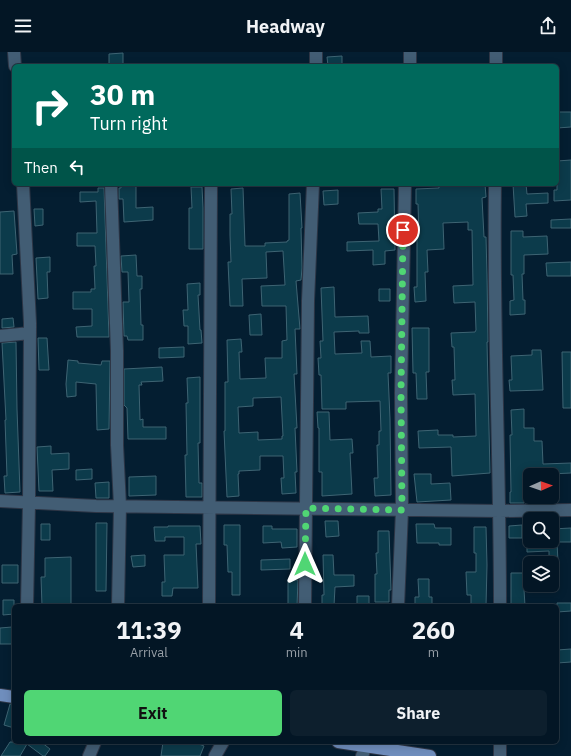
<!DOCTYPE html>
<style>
:root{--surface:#031625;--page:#0d1f2d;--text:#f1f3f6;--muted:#979fa7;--line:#243542;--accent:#50d674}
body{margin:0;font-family:"IBM Plex Sans",sans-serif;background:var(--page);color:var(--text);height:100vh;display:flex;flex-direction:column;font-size:15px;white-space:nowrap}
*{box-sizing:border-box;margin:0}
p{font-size:13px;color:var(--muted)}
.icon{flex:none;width:22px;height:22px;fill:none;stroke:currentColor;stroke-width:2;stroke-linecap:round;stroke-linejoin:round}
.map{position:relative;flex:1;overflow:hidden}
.details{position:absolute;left:12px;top:552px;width:547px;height:140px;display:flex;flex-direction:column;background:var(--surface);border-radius:6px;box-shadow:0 2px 10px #0003,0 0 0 1px var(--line)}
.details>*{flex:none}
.hud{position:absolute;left:12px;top:12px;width:547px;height:122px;border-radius:6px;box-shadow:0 2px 10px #0003,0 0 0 1px var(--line);background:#00695c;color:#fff;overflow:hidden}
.needle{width:26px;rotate:88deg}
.buttons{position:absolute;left:523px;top:416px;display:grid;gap:8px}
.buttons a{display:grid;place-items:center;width:36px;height:36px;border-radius:6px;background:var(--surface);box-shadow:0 2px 10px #0003,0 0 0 1px var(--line);font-size:20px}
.pin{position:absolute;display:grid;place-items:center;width:34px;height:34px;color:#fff;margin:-17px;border:2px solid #fff;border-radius:50%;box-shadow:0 1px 4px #0007}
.me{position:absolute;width:44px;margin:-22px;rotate:0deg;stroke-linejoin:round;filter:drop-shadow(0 0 3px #0008)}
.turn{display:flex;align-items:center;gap:14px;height:84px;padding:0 12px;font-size:18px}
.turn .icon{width:52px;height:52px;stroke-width:2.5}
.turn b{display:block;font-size:28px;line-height:34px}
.then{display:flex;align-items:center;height:38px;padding:0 12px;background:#0003;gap:8px;font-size:15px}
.eta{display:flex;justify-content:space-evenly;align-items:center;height:68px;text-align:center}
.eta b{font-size:24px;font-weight:700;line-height:28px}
.primary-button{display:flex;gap:8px;margin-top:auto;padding:8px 12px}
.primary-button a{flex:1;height:46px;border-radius:6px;background:var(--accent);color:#111;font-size:16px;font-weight:700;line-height:46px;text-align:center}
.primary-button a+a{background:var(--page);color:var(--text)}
header{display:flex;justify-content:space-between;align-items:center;height:52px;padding:0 12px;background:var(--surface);font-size:18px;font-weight:700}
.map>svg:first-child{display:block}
</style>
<header><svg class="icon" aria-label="menu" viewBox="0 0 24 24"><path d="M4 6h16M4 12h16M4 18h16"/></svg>Headway<svg class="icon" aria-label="share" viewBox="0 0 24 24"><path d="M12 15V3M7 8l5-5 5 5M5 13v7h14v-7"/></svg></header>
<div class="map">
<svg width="571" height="704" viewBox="0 0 571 704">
<rect width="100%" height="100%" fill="#041e31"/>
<path fill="#0c3b4b" stroke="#3e6473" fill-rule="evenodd" d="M123 1V14H109V2Z
M342 4V14H328L327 5Z
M557 60H571V75L557 76Z
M571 108V148L554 149V138H557V109Z
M474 132H485L486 145 482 146 484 185H486L487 223 488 290H487L490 421 452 424 451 395 419 396 418 379 438 378V383H453V385L476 384 475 342 453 343 452 328H455L454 295H452L451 281 475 280 476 278 475 250 454 251 453 234 473 233 472 178H468V170L443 171 444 197 427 198 428 220H425L426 249 415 250 414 235H417V184H419L418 152H416V137L439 136V134H474Z
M513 132H526L527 142 548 141V151L526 152 527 164 515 165Z
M121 134H136V156L153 155V168L124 170 123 147H119V136H121Z
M191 135H202L203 156V197H189V156H192Z
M98 136H104L109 285H77L76 275 92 274V257H73V240H91V237H95L94 214H96L95 194H77V181H97L96 149 80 150V140H98Z
M243 136 245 194H265V191L287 190V189L289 188V142L300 141 302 176H301L302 216 301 228 296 229 300 277H295L297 322H294L297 376H295L297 420H295L296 441 282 442 281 426H284L283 404H260V418L239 419V422H238L239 444 227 445 224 379H225V330H228L227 288 241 287 242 300H239L240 327 266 326 265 306H282V289L287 288 286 254H262L261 234 285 233 283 199 266 200 267 226 242 227 243 254H230L228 210H231L230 183V162H232L231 137ZM281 345 283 384H282V387L258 388V380L239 381 238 355 253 354V346Z
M381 137H394L395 198 385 199V212L373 213V198L347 199V190L379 189 378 172H359L358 161 378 160V157H382Z
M338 138V152L324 153 323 139Z
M34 157H43V173L35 174Z
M14 159 17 202 12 203 13 222H0V160Z
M571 167V176H551V168Z
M511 179H523V185L547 184 548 202 524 203V222H522L523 248H525V262L510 263V249L514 248 513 223H511Z
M136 203 137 224H142V237H140L141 273H143V288H128L127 284H124L123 250H129L128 220H122L121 204Z
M50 205V220H47L48 246 38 247 36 206Z
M571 210V224H547L546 211Z
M200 231V243H198L200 278H201L202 291 188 292V274H184L183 258H188L187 232Z
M334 235 335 265 368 264 369 281H359V279L334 280 335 302 362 301 361 289H370L371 305 391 304V321H388L390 367 391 443 375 444 374 426H378L377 393H379V379H381L380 349 346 350V357H322L321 323H319L318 306H321L320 289H323L321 236Z
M379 237H390V249H379Z
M261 262 262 283H250L249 263Z
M13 266 14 275 2 276V267Z
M412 276H429V320H426L427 347H417L416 321H413Z
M38 286H47L49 318H39Z
M16 290 17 357 20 440 5 441 4 424H7L5 368H6L2 291Z
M184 295V305L159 306V296Z
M532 298H541L543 338 510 339 509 328H512L511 304 532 303Z
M562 300H571V356H563Z
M68 308 78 309V311L101 313 102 309H110L109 377 97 378 96 332 76 330V344L67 345 66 332Z
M162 315 163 329 141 330 142 333H139L140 368 143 367V375H166V387H128L127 356 124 353V317Z
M200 325V391H198L199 431H202V445H186L185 403H187L186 351H188L187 326Z
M524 357V376H534V389H542L543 412 571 411V421L530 423V437H523L524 451H510V440H511L510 383H512L511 358Z
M317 360H329L330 388 352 387 353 401H350L352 442 322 444V420H319V376H318Z
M51 394V402L69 401V417L52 418 53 439H39L37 395Z
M92 417V427L76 428V418Z
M414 422H431V432L450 431 451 448 417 450Z
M156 424V443L129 444V425Z
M109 430V446H96L95 431Z
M325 469H338L339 484 326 485Z
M96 471H107L106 539H96Z
M41 472H50V488H41Z
M416 472H434L435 476H451V493H439V491H417Z
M224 473H240V543H232V520H228L227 493H224Z
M522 473V486H509V474Z
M168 474H200L201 492H196L198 536H173L172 544H162V530H165L164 503H184V485H165V489H155L154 475H168Z
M263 474H272V477H297V495L282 496 281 490 263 491Z
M474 475H486L487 513 486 554H471V543H467L466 520H476V501H474Z
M571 476V490H557L558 510H549V499L527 500V489H552V477Z
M378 479H389L391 538H389V550H375V522H377L376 501H378Z
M145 503V514L133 515 131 504Z
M323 503H333L334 523H354V534L335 535 334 554H322V543H324Z
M71 505V554H42L41 525H45V506Z
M290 507V517L261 518V508Z
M2 513H18V531H2Z
M511 521H523L525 554H511Z
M418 527H429V545H432V554H415V545H419Z
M288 528H298L297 554H288Z
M357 544H369V554H357Z
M3 548H14V562L3 563Z
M557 551H571V559L557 560Z
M12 575V592H0V576Z
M571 597V610L557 611V598Z
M10 652H14V676L4 673Z
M10 690H41L50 697 45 704H43L27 692 20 704H1Z
M163 690H194L204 694 200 704H161Z"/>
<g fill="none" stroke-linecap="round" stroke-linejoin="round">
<defs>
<path id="minor" d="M14 0 15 14
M496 0V14
M316 14V0
M410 14V0
M23 132 30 271 29 451 27 554
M111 132 117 299V393L120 454 118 554
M495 132C493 273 500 413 500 554
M0 284 30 281
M0 449 96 454 500 459 571 458
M209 554 211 132
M305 554 308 249 313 132
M398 554 402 458 401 341 405 132
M500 690V704
M89 704 95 690
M215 704 223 690
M362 704 366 694"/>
<path id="major" d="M0 643 14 645
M338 690 430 704"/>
</defs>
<use href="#minor" stroke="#2e3646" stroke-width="14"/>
<use href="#major" stroke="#2e3646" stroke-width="14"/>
<use href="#minor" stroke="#425d74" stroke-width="12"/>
<use href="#major" stroke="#6f8ebd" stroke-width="12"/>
</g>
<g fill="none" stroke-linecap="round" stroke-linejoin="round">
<path stroke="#50d674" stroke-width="7" stroke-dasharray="0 12.6" d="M305 512 306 456 402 458 401 341 403 178"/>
</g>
</svg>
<div class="buttons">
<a><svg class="needle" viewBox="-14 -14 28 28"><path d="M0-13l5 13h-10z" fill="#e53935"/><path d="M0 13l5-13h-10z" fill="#979fa7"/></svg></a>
<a><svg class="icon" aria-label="search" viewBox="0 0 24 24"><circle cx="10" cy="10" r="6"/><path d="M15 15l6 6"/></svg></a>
<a><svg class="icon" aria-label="layers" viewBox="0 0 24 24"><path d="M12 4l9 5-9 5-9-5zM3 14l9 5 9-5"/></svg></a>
</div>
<div class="pin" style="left:403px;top:178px;background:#d93025"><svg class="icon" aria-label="arrive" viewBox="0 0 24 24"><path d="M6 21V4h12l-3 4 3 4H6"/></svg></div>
<svg class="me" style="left:305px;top:512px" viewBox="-20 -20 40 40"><path d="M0-17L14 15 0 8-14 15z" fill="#50d674" stroke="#fff" stroke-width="4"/></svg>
<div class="hud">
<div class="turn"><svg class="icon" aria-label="right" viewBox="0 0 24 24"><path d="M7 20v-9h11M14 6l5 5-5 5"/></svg><div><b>30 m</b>Turn right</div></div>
<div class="then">Then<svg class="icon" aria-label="left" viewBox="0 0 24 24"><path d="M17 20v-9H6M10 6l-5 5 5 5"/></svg></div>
</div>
<section class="details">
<div class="eta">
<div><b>11:39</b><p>Arrival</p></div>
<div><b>4</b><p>min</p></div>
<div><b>260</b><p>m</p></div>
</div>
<div class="primary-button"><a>Exit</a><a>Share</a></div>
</section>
</div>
